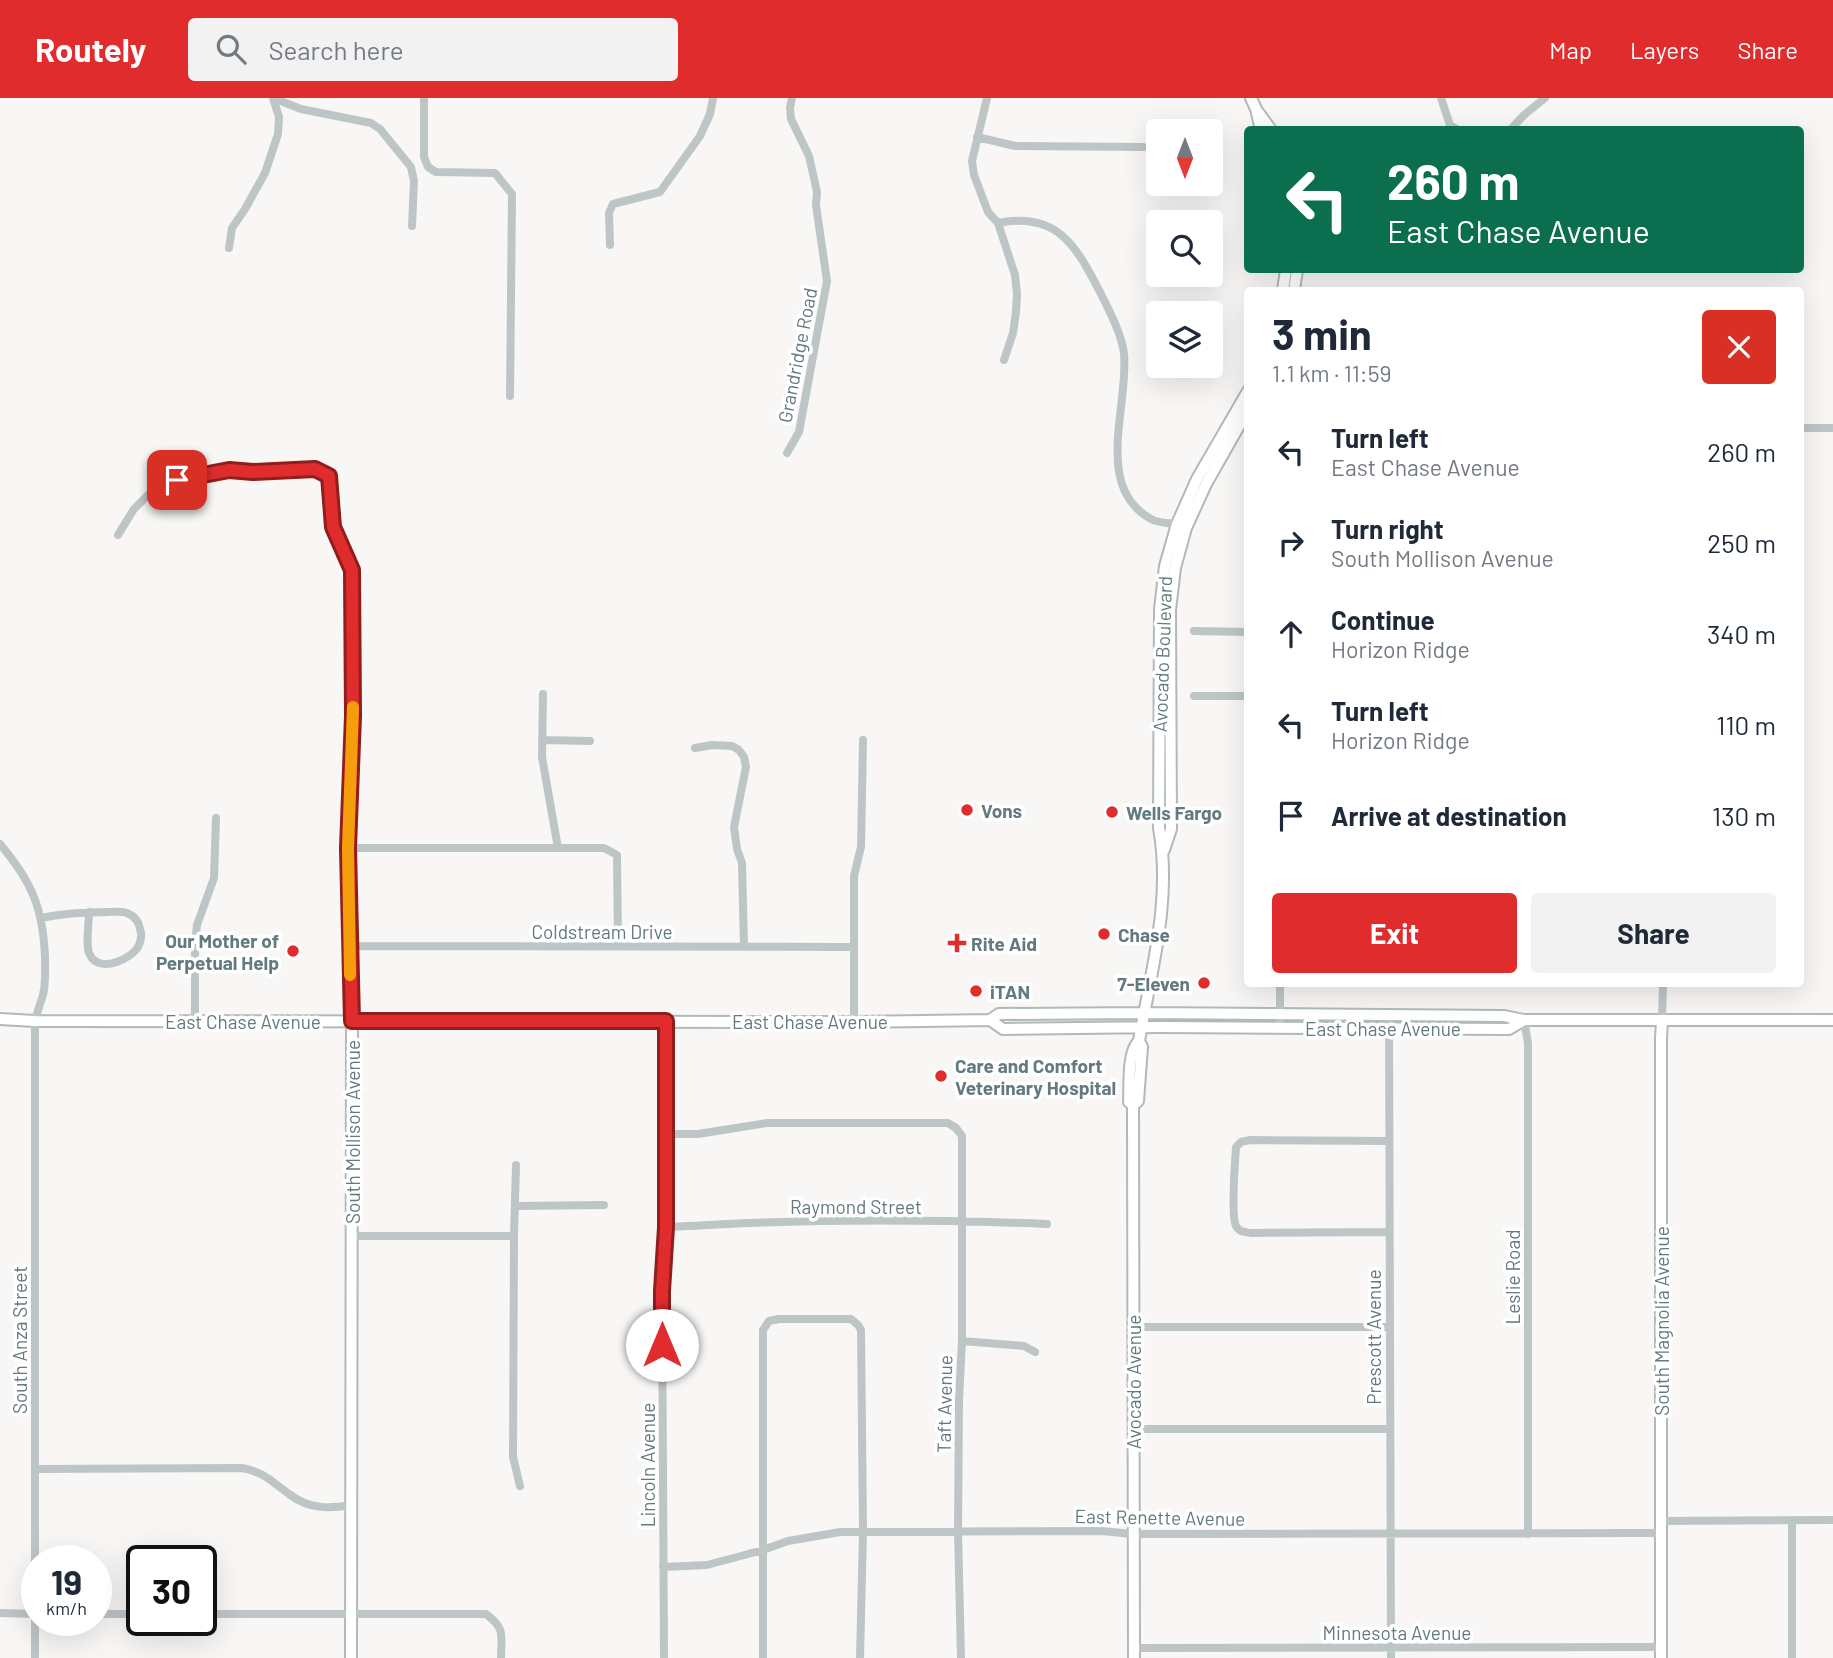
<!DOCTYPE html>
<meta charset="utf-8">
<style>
:root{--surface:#fff;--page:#f2f2f3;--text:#1f2937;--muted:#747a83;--accent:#e12c2d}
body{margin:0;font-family:Barlow,sans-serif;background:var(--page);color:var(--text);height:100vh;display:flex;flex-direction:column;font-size:26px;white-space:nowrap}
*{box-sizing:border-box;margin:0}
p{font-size:23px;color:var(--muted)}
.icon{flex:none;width:38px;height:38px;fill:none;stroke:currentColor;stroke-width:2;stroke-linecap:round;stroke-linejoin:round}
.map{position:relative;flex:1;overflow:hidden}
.panel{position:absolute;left:1244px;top:189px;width:560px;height:700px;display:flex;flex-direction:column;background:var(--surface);border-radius:7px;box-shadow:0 7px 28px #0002}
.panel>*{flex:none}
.guide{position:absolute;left:1244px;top:28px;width:560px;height:147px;border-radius:7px;box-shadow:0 7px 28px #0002;background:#0b6e4f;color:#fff;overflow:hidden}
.needle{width:46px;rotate:180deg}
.controls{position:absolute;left:1146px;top:21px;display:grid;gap:14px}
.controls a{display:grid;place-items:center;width:77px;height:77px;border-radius:7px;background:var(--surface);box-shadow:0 7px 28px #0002;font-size:35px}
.speed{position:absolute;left:21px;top:1447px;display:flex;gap:14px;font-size:35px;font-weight:700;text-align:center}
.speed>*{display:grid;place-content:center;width:91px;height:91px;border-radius:50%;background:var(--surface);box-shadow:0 7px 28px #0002;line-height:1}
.speed small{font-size:18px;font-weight:400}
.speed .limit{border:4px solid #111;border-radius:10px;background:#fff;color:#111}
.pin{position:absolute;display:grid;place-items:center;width:60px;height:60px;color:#fff;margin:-30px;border-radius:14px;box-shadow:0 4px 10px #0006}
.me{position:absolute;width:77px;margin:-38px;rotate:0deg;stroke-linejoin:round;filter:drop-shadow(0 0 5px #0008)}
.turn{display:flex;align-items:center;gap:24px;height:147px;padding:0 28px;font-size:32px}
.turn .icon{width:91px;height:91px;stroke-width:2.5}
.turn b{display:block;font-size:49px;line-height:60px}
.round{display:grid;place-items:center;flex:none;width:74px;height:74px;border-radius:7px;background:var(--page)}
.summary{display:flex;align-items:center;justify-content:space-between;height:119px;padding:0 28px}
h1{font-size:42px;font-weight:700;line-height:52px}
.primary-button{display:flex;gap:14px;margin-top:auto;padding:14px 28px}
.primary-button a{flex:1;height:80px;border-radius:7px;background:var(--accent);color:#fff;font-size:28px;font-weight:700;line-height:80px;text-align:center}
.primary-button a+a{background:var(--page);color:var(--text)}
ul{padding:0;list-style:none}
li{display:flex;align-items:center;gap:21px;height:91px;padding:0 28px}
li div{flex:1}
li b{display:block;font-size:26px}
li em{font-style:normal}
header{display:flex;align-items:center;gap:42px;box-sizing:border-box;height:98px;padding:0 35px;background:var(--accent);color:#fff}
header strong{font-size:33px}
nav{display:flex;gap:38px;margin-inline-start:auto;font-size:24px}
.search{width:490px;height:63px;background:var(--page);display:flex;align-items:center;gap:18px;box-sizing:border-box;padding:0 24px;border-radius:7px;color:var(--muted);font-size:26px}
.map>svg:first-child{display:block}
</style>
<header>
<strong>Routely</strong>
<div class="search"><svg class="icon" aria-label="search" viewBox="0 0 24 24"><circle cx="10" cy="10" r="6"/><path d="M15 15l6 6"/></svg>Search here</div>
<nav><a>Map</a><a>Layers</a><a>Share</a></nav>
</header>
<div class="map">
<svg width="1833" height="1560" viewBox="0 0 1833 1560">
<rect width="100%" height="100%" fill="#f8f7f5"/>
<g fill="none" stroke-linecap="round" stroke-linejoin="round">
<defs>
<path id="secondary" d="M1251 0 1256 11 1261 32
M1258 14 1271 32
M1283 192 1286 172
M1294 192 1297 172
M1164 752 1171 731 1170 512 1175 470 1186 430 1206 386 1248 312
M0 921 35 923 854 924 990 922 999 916 1144 915 1504 918 1524 922H1833
M990 922 1003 931 1161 929 1509 931 1524 922
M1133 1007 1138 1003 1142 949 1139 943
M351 1560 352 923
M1134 1560 1133 1007 1129 1004C1130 988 1127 954 1139 943 1151 873 1172 802 1159 730L1160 511 1165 468 1177 426 1197 381 1248 293
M1661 1560V941L1662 922"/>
</defs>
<use href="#secondary" stroke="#b1b9bb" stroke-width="14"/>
<path stroke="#bec5c7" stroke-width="8" d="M273 0 301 11 371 25 380 31 411 69 414 83 412 128
M424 0V59L428 69 436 74 495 75 512 96 510 298
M987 0 972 63 974 77 988 114 998 125 1015 177 1017 196 1016 214 1013 235 1004 262
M1441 0 1450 27 1458 32
M1510 32 1524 17 1545 0
M977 39 1015 48 1143 49
M998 125C1059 113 1077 150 1101 196 1110 214 1122 237 1124 256 1129 308 1093 389 1151 421 1157 425 1169 425 1177 426
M610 147 609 115 613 106 660 94 700 38 710 16 713 0
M229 150 232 130 245 111 265 75 278 36 279 19 273 0
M1801 330H1833
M787 355 799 334 827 183 816 107 817 94 809 58 791 21 790 10 792 0
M118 437 134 411 149 396 177 382 229 372 253 374 315 371 329 378 333 428 351 472 353 618 348 750 352 923
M1194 533 1248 534
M543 596 542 659 558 750
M1194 598H1248
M542 642 590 643
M695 650 712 647 732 648 739 652 744 659 746 669 734 729 737 751 742 765 744 848
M0 746C32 784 43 810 45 859 45 872 46 885 43 897 40 906 37 915 35 923V1560
M348 750H604L617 757 618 848
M41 820C65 815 81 815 106 814 113 814 120 813 127 815 134 818 139 824 140 831 142 836 141 842 139 847 133 861 99 876 90 857 85 849 89 825 89 814
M350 848 854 849
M1389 917 1391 1560
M1524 922 1528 945V1436
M1662 922 1663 886
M195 923V845L197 827 214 780 216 720
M854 924V778L861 749 863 642
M1280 929V886
M664 1036H698L767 1025H948L956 1030 962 1038V1243L959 1302 958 1434 961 1560
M516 1067 514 1138 513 1359 520 1388
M515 1108 604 1107
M666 1129C694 1128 723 1126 751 1125 850 1121 949 1122 1047 1126
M1389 1134 1251 1135C1245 1134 1239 1134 1236 1128 1231 1118 1235 1063 1236 1049L1241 1044 1250 1042 1389 1043
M352 1138H514
M1133 1229H1389
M962 1243 1024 1248 1035 1254
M1133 1331H1389
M35 1371 242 1370C264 1374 272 1384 289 1396 308 1411 329 1411 351 1407
M1661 1423 1833 1422
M663 1469 707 1467 763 1452 788 1443 840 1434 1102 1433 1132 1436H1176L1661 1435
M0 1515 37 1516
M96 1516H142
M201 1516H486C506 1531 501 1538 501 1560
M1134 1550 1661 1549
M664 1560 662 1193 666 1129V923
M763 1560V1232L769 1223 779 1221H851L858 1227 861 1232 863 1433 860 1560
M1792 1560V1422"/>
<use href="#secondary" stroke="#fff" stroke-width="10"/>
</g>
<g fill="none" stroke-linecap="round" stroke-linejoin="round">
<defs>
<path id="route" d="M177 382 229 372 253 374 315 371 329 378 333 429 352 472 353 618 348 750 352 923H666V1129L662 1193V1247"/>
</defs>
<use href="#route" stroke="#921d1d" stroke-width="18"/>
<use href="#route" stroke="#e12c2d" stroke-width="12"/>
<path stroke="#f59e0b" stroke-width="12" d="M350 877 348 750 353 609"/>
</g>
<g fill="#e12c2d" stroke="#fff" stroke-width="2.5">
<circle cx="967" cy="712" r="7"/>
<circle cx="1112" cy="714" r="7"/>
<circle cx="1104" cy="836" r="7"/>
<path d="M953.5 834.5h7v7h7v7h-7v7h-7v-7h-7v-7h7z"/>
<circle cx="293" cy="853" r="7"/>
<circle cx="1204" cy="885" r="7"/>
<circle cx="976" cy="893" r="7"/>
<circle cx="941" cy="978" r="7"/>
</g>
<g text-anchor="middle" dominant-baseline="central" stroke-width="7" stroke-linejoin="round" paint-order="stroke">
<g font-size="19" fill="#637a7f" stroke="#fff">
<text transform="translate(797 257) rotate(-79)">Grandridge Road</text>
<text transform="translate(1162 556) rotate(-88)">Avocado Boulevard</text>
<text x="602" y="833">Coldstream Drive</text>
<text x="243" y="923">East Chase Avenue</text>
<text x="810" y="923">East Chase Avenue</text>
<text x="1383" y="930">East Chase Avenue</text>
<text transform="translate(352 1034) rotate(-90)">South Mollison Avenue</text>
<text x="856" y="1108">Raymond Street</text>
<text transform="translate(1512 1179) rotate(-90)">Leslie Road</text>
<text transform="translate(1661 1223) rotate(-90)">South Magnolia Avenue</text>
<text transform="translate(1373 1239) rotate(-90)">Prescott Avenue</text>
<text transform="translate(19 1242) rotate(-90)">South Anza Street</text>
<text transform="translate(1133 1284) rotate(-90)">Avocado Avenue</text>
<text transform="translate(944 1306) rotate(-89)">Taft Avenue</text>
<text transform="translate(647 1367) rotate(-90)">Lincoln Avenue</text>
<text transform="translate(1160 1419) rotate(1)">East Renette Avenue</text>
<text x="1397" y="1534">Minnesota Avenue</text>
</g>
<g font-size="19" font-weight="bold" fill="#637a7f" stroke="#fff" text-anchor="start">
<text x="981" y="712">Vons</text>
<text x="1126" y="714">Wells Fargo</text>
<text x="1118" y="836">Chase</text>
<text x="279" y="842" text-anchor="end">Our Mother of<tspan x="279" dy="22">Perpetual Help</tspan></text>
<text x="971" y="845">Rite Aid</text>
<text x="1190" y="885" text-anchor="end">7-Eleven</text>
<text x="990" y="893">iTAN</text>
<text x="955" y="967">Care and Comfort<tspan x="955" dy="22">Veterinary Hospital</tspan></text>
</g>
</g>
</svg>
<div class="controls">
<a><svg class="needle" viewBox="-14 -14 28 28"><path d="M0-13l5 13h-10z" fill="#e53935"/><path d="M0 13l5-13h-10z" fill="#747a83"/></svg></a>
<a><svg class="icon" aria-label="search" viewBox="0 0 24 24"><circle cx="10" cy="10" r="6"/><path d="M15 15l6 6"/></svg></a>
<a><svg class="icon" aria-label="layers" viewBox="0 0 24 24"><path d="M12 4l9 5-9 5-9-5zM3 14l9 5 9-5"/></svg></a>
</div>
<div class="speed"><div>19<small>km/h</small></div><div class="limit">30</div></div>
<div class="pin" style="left:177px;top:382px;background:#d93025"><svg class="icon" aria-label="arrive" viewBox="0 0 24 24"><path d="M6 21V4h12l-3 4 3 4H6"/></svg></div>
<svg class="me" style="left:662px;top:1247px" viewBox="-20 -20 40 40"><circle r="19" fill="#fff"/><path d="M0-13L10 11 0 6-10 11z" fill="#e12c2d"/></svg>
<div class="guide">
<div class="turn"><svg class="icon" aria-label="left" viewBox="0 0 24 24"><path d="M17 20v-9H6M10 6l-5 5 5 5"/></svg><div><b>260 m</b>East Chase Avenue</div></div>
</div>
<section class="panel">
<div class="summary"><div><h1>3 min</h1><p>1.1 km · 11:59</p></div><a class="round" style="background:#d93025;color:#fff"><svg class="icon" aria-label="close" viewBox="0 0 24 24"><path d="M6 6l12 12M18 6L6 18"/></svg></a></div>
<ul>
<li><svg class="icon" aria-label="left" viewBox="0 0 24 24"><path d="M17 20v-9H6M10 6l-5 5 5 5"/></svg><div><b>Turn left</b><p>East Chase Avenue</p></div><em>260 m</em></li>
<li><svg class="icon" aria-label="right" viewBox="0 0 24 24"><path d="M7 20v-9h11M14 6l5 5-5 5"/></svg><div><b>Turn right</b><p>South Mollison Avenue</p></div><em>250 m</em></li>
<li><svg class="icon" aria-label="ahead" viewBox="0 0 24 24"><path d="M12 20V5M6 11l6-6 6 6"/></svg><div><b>Continue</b><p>Horizon Ridge</p></div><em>340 m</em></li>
<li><svg class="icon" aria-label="left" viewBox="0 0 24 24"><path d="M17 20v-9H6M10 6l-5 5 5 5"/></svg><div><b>Turn left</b><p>Horizon Ridge</p></div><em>110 m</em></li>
<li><svg class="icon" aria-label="arrive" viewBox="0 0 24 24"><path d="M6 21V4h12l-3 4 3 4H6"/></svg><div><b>Arrive at destination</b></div><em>130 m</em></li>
</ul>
<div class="primary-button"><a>Exit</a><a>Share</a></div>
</section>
</div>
